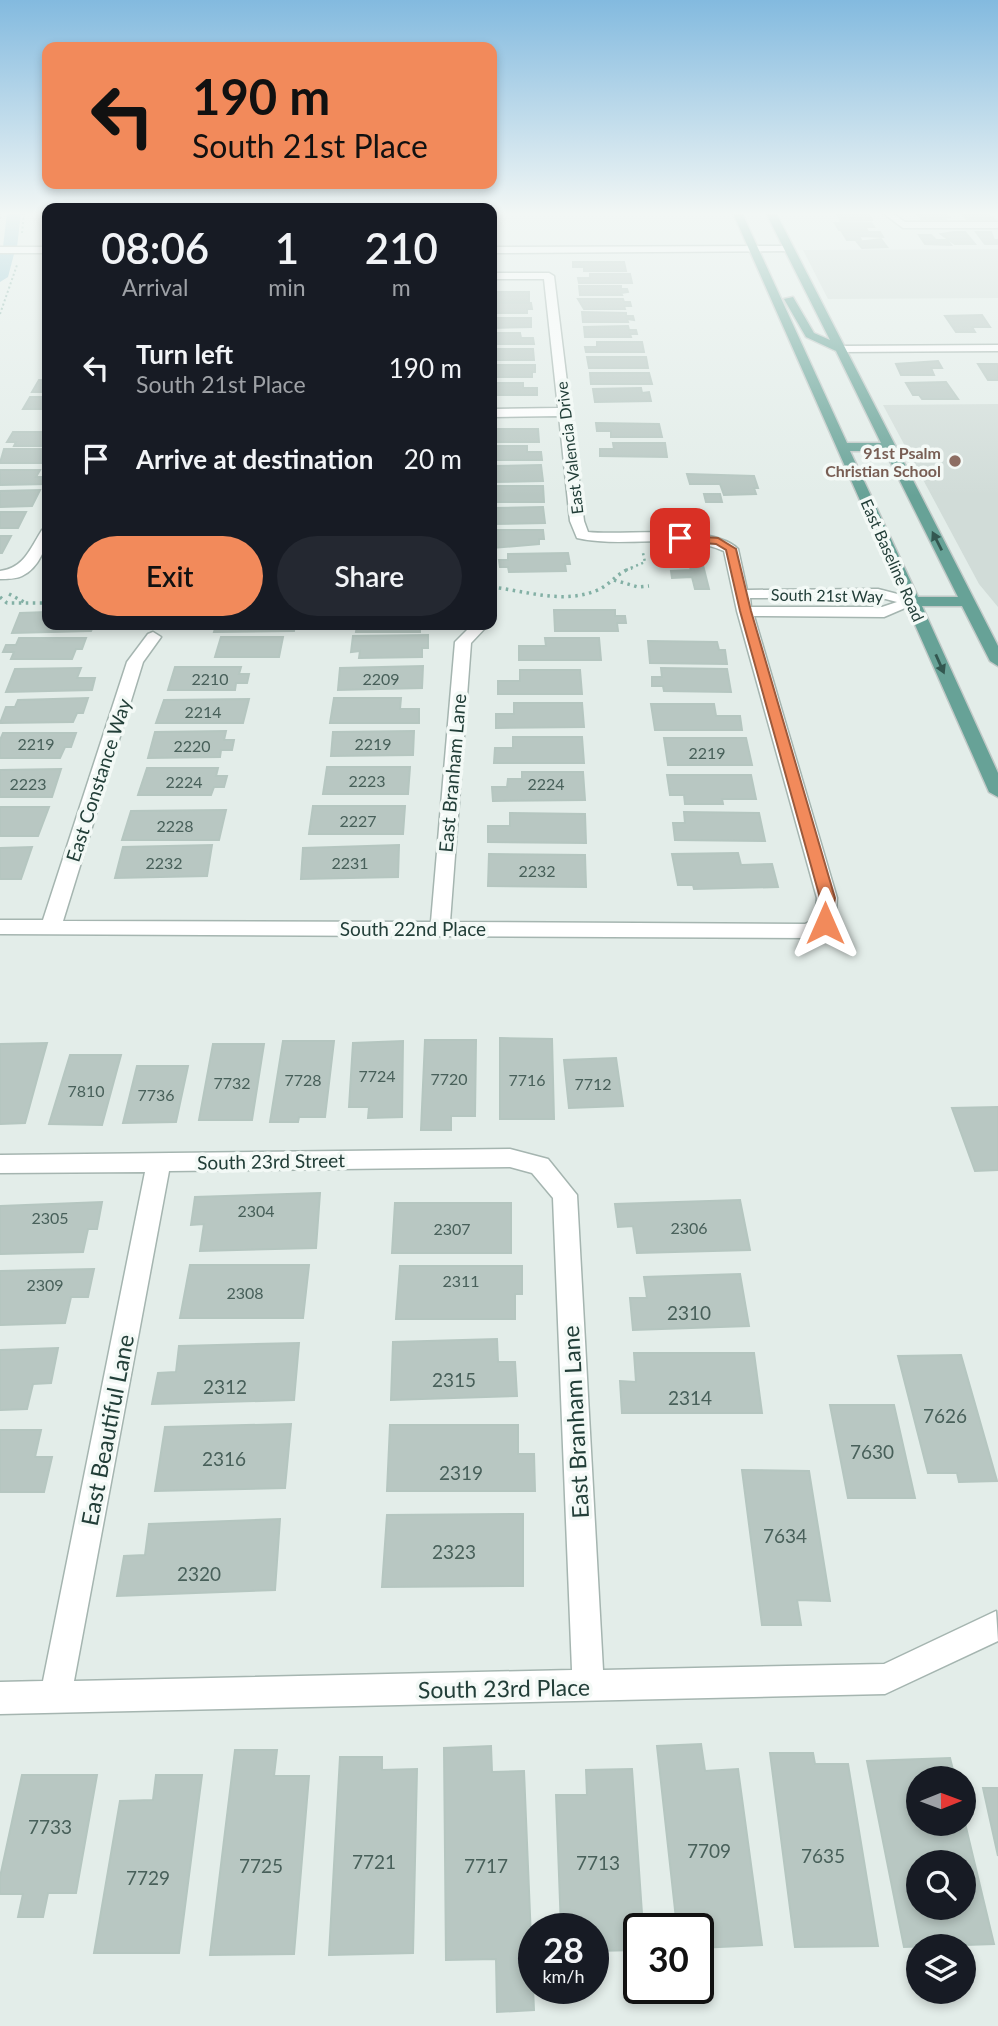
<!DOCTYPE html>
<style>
:root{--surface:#171b24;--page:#242831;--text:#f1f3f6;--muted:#9ea1a6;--accent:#f28a5b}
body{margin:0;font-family:Lato,sans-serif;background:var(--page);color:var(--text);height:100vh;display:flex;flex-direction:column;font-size:26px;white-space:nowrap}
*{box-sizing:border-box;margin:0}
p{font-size:23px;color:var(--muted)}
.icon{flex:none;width:38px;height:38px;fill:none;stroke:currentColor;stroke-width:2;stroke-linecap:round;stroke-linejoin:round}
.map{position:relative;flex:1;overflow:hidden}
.sheet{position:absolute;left:42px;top:203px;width:455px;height:427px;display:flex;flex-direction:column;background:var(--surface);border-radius:14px;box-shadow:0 4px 10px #0003}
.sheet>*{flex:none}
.top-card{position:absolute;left:42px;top:42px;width:455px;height:147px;border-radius:14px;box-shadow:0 4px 10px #0003;background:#f28a5b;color:#111;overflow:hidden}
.needle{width:46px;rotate:89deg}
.fabs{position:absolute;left:906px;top:1766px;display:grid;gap:14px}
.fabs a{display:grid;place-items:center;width:70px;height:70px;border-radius:50%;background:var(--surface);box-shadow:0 4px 10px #0003;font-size:35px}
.speed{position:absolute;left:518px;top:1913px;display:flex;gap:14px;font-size:35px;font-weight:700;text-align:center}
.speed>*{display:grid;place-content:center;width:91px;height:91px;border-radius:50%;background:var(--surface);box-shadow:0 4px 10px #0003;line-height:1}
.speed small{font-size:18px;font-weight:400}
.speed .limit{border:4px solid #111;border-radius:10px;background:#fff;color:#111}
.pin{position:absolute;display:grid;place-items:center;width:60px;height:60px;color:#fff;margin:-30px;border-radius:14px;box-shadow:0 4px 10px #0006}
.me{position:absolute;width:77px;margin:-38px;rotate:0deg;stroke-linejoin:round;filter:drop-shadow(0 0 5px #0008)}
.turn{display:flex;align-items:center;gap:24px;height:147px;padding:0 35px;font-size:32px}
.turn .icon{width:91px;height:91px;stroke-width:2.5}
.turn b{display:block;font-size:49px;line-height:60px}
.eta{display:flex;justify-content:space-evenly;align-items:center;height:119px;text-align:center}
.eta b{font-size:42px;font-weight:600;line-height:49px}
.primary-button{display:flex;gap:14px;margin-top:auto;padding:14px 35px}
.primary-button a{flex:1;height:80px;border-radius:42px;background:var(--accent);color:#111;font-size:28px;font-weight:600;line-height:80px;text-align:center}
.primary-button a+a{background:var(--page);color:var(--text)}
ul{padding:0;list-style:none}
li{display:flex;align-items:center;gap:21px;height:91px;padding:0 35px}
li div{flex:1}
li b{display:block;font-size:26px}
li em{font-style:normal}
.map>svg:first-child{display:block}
</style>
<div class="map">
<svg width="998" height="2026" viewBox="0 0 998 2026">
<rect width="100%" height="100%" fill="#e3ede9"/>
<path fill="#d1dcd8" d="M998 249V298L828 299 803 250Z
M998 404V607L979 584 883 405Z"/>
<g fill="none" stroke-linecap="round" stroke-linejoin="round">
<path fill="#8bc2d1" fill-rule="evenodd" d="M7 213H21L17 247 12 251 14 254 8 277 0 282V254L5 250 3 247Z"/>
</g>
<path fill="#b8c7c2" stroke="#b5c6c0" stroke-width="2" fill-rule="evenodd" d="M836 213H867L872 220 841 221Z
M931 213H945L949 217H943L945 219H921L918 215H933Z
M973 213H986L994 219H967L962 214Z
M835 223H871L874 227H865L867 230H839Z
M842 232H880L883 237 859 236 861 240H847Z
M954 232H965L975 244H955L941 234Z
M976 232H991L994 240H998V244H985Z
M919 235H931L936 240H947L951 245 925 244Z
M881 239 887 247 862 248 857 242Z
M573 262H624L626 271H584V267H573Z
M590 274H630L632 283H579L578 278H590Z
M579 286H621V289H627L628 292 621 293 622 295H580Z
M492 292H529V301H492Z
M578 299H623L624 302H630L631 306H624L625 309H584Z
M492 303H531L532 309H527V313H492Z
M582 312 626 313V316H633L634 320 627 319 628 322H583Z
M982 315 990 327H972L975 332H956L945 316Z
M492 318H531V327L492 328Z
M628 326 629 330H636L637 334H630L631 337H585L584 327Z
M492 333H520L521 338H533L534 344H492Z
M597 342H642L644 352H586L585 347H597Z
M492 349H533L534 360H492Z
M587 357H646L648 368H589Z
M938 361 942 368H931L934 375H901L896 364Z
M978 364H998V380H988Z
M492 365H535V372H532V377H492Z
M590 373H649L652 384H591Z
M39 380H47V392H32Z
M946 382 958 399H922L919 395H913L906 383Z
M492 383H523V388H537V395H492Z
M641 388 642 393 649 392 651 401 595 402 593 389Z
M30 397H47V409H23Z
M596 423 659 424 662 437H611V431H597Z
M492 429H538L539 442H492Z
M13 432H47V446H14L16 442H7Z
M613 443H665L667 457 600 456V449H614Z
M492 446H527V452H541L542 460H492Z
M4 449H47V463H0Z
M541 465 543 481 492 482V466Z
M0 470H40L36 477H47V484L0 485Z
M687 474 754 476 758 488H754L756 494 724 495 720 484H690Z
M492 486H543L544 502H492Z
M40 490 32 506 0 507V491Z
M704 494H720L722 502H706Z
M543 507 545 523 492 524V508Z
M0 512H26L18 528H0Z
M492 530H543L544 539H539V544L492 548Z
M0 536H11L2 553H0Z
M568 553 570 564H565L566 571 509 572 508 567H500L499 560H508V554Z
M689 565H703L709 589H695L692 577 672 578 671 571 691 570Z
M554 610H615V616H625L626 623H617L618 631H555Z
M47 612V625H94L91 631 12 633 20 613Z
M216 625H295L294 631 214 632Z
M347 625H420V632H356L357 625Z
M428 635V648H422V657L359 658 360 651 351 652 353 636Z
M221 637H283L279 657H215Z
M19 638H86L82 649H76L72 659H11L14 652H3L6 645H16Z
M545 638H599L601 660H519V646H546Z
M648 641 717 642 719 650H725L727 664 650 663Z
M423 666 422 688 338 690 340 668Z
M175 667H241L239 674H249L247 683H236L235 690H168Z
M81 668 77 678H95L92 690 6 692 15 669Z
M661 668 727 669 731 692 664 691 663 686H652V677H662Z
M520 670H580L582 694H498V681H520Z
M88 698 83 713H77L73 722 0 723 6 707H15L18 700Z
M334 698H401L400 709H419V723H330Z
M249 699 243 723H156L164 700Z
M514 703H582L584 727 496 728V714H514Z
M651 704H714L716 716H740L742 730H655Z
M226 731 224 740H234L232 750H221L220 757 148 758 155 732Z
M414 731 413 755 331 756 333 732Z
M3 733H76L71 747H65L60 758H0V740Z
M513 737H582L584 763H494L495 748H513Z
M664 738H746L752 765H668Z
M327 767H410L408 794H323Z
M147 768H218L216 776H227L224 787H214L211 795H138Z
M61 769 52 797H0V770Z
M522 772H583L585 800 493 801 492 787H507L508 779H522Z
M667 775H751L756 799H722L723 804H685L684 795H670Z
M313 806H405L403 834H309Z
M0 807H49L38 836H0Z
M226 810 219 840H122L131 811Z
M684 812 759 813 765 841 675 840 673 823H685Z
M510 813 585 814 586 843 488 842V826H510Z
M212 845 207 876 115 878 123 847Z
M399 845 398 877 301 879 303 848Z
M32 847 21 879H0V848Z
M738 853 741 865 772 864 778 887 694 889 693 885H678L672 854Z
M489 854 585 855 586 887 488 886Z
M500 1038 552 1039 554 1119H500Z
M425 1040H476L475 1116H451V1130H421Z
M283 1041H334L325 1117H299L298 1122H270Z
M403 1041 402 1117 368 1118 369 1107H349L353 1043Z
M47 1043 25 1123 0 1124V1044Z
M213 1044H264L252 1120H199Z
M70 1055H121L102 1125 49 1124Z
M616 1058 623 1106 569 1108 564 1060Z
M137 1066H188L176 1122 123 1123Z
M998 1107V1170L975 1171 952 1108Z
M320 1193 316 1248 200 1251 204 1224 191 1225 195 1197Z
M740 1200 750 1250 637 1253 633 1226 618 1227 615 1204Z
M102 1202 97 1229H88L83 1252 0 1254V1206Z
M395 1203H511V1253H392Z
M190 1265H309L303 1318H180Z
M400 1266H522V1294H515V1319H396Z
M94 1269 88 1297H71L65 1323 0 1325V1271Z
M740 1274 749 1326 633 1330 630 1298H647L644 1277Z
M497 1339 498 1362H515L517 1396 391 1400 393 1342Z
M299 1343 294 1400 152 1404 158 1373 176 1372 179 1346Z
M58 1348 51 1383 33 1384 27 1409 0 1410V1350Z
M634 1353H754L762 1413H622L620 1381 636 1382Z
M961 1355 997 1481 959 1482 957 1473H928L898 1356Z
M830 1405H894L915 1498H848Z
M291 1424 285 1488 155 1491 165 1427Z
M390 1425H518V1454H534L535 1491H387Z
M0 1430H41L35 1457H52L44 1492H0Z
M742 1470 809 1471 830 1601 797 1600 801 1625H762Z
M523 1514V1586L382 1587 387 1515Z
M280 1519 275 1590 117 1596 124 1556 145 1555 149 1524Z
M701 1744 705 1771 738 1769 762 1945 698 1948V1928H677L657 1746Z
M491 1746 492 1772 524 1771 534 2010 497 2012 496 1959 446 1960 444 1748Z
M235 1750H277L274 1776H309L294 1954 210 1955Z
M770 1753H813L815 1764H848L878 1946 795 1947Z
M340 1757H382V1770L417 1769 413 1953 329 1955Z
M950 1758 955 1778H919V1824H964V1819L994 1944 904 1947 867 1761ZM919 1862H964V1908H919Z
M632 1769 643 1928H639V1950L593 1951V1928H561L556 1795H587L586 1770Z
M22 1775H97L76 1893H48L43 1917H18L23 1894H0V1877Z
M156 1775H202L179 1953H94L120 1801 153 1800Z
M983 1788H998V1856Z"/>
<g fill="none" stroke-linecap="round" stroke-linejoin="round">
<defs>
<path id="minor" d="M883 213H892L905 222H998V228H903Z
M789 246 794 249 792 251 492 253V247Z
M0 247H47V253H0Z
M492 273H549L554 276 584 521 588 532C625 536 712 523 738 549L747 590 878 589 917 599 919 602 884 617 754 616 837 898C835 924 836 930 808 938L0 934V920H43L127 662 148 634 153 632 161 637 143 662 63 921 431 922 455 642 472 625H488L471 643 450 922 805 924 815 919 817 898 737 611 724 551C678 531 626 549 577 538L570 521 559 416 492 417V409L558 408 544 279H492ZM878 597 897 602 882 607H751L750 598Z
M998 345V351L839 352 833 349 839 346Z
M47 529C48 546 39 568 22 576 16 579 7 579 0 579V571C24 568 30 549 42 530Z
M510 1149 548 1159 577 1195 603 1670 884 1664 996 1611 998 1641 885 1694 0 1714V1682L43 1681 145 1172 0 1173V1155ZM510 1167 532 1173 553 1198 572 1670 74 1681 169 1171Z"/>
<path id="primary" d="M733 213H742L847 443H881L836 351 806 337 784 299 793 297 814 333 830 340 766 213H776L998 646V666L990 661 962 606H922L998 773V797L989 792ZM850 451H885L958 597H918Z"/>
</defs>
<use href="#minor" stroke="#a5b5b0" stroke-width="3"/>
<use href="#primary" stroke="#c1c9c7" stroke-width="3"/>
<path stroke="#83b0a5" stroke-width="2" stroke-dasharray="2 2.5" stroke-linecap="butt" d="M0 219 1 213
M22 233 24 213
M0 314 17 265"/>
<path stroke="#83b0a5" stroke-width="2.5" stroke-dasharray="2 3.5" stroke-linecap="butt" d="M626 570 645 562 643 553"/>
<path stroke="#83b0a5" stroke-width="3.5" stroke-dasharray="2.5 4.5" stroke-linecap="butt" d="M614 580 638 587 649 586
M492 587C526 591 562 604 595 591 610 586 617 572 632 568
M9 594 26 603
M0 597 7 603H47"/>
<use href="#minor" fill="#fff" fill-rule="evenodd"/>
<use href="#primary" fill="#67a297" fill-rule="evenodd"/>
</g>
<defs><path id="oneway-solid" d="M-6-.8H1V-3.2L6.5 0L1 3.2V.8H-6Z" transform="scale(1.75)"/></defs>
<g fill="#335750">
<use href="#oneway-solid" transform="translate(937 541) rotate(-117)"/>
<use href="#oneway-solid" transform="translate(940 664) rotate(66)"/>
</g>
<linearGradient id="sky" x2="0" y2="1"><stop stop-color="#83badf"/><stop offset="0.43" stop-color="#f2f7f5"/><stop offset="1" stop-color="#f2f7f5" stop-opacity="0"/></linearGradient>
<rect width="998" height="496" fill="url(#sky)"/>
<path fill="#f28a5b" stroke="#9d5a3b" stroke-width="2" d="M680 535 718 538 736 549 751 611 835 898 830 927 825 929 817 923 820 898 740 611 726 550 716 544 676 541V536Z"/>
<circle fill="#8d6e63" stroke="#f3f9f6" stroke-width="2.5" cx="955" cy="461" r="7"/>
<g text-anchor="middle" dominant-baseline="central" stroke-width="7" stroke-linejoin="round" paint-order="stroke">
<g font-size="16" fill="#223e38" stroke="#f3f9f6">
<text transform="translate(569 448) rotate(-97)">East Valencia Drive</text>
<text transform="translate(893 560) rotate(66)">East Baseline Road</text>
<text transform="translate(827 595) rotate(1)">South 21st Way</text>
</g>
<g font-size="16" font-weight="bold" fill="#785e54" stroke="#f3f9f6" text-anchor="end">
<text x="941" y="452">91st Psalm<tspan x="941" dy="18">Christian School</tspan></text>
</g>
<g font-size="16" fill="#48605a">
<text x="210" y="678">2210</text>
<text x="381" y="678">2209</text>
<text x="203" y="711">2214</text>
<text x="36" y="743">2219</text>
<text x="373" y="743">2219</text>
<text x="192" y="745">2220</text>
<text x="707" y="752">2219</text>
<text x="367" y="780">2223</text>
<text x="184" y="781">2224</text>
<text x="28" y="783">2223</text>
<text x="546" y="783">2224</text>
<text x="358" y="820">2227</text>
<text x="175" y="825">2228</text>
<text x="164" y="862">2232</text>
<text x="350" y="862">2231</text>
<text x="537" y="870">2232</text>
<text x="377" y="1075">7724</text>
<text x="449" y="1078">7720</text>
<text x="303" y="1079">7728</text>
<text x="527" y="1079">7716</text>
<text x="232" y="1082">7732</text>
<text x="593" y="1083">7712</text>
<text x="86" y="1090">7810</text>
<text x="156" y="1094">7736</text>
<text x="256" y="1210">2304</text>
<text x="50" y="1217">2305</text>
<text x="689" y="1227">2306</text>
<text x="452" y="1228">2307</text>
<text x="461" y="1280">2311</text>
<text x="45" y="1284">2309</text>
<text x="245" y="1292">2308</text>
</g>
<g font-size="19" fill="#223e38" stroke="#f3f9f6">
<text transform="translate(452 773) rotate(-85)">East Branham Lane</text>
<text transform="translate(98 780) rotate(-72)">East Constance Way</text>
<text x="413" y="928">South 22nd Place</text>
<text transform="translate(271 1161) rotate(-1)">South 23rd Street</text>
</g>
<g font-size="19" fill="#48605a">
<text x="689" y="1312">2310</text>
<text x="454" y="1379">2315</text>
<text x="225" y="1386">2312</text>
<text x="690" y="1397">2314</text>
<text x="945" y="1415">7626</text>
<text x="872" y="1451">7630</text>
<text x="224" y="1458">2316</text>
<text x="461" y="1472">2319</text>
<text x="785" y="1535">7634</text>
<text x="454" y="1551">2323</text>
<text x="199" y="1573">2320</text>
<text x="50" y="1826">7733</text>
<text x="709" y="1850">7709</text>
<text x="823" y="1855">7635</text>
<text x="374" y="1861">7721</text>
<text x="598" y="1862">7713</text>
<text x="261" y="1865">7725</text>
<text x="486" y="1865">7717</text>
<text x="148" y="1877">7729</text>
</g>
<g font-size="23" fill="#223e38" stroke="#f3f9f6">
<text transform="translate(575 1422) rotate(-93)">East Branham Lane</text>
<text transform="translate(107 1430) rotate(-79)">East Beautiful Lane</text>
<text transform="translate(504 1688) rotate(-1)">South 23rd Place</text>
</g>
</g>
</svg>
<div class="fabs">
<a><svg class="needle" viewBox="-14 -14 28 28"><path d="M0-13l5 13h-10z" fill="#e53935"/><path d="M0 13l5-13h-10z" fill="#9ea1a6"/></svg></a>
<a><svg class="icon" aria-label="search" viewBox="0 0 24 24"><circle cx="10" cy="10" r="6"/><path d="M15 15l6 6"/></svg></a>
<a><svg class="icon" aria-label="layers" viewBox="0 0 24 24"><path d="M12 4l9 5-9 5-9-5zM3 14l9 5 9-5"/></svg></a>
</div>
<div class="speed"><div>28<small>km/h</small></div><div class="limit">30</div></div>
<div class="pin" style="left:680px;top:538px;background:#d93025"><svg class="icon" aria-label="arrive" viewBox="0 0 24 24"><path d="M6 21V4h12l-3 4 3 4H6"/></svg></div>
<svg class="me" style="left:825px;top:923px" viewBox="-20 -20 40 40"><path d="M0-17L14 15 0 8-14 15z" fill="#f28a5b" stroke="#fff" stroke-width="4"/></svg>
<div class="top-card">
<div class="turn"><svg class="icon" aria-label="left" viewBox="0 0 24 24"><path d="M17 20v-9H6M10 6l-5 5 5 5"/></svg><div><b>190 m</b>South 21st Place</div></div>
</div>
<section class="sheet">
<div class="eta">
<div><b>08:06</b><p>Arrival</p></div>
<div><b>1</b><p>min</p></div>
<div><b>210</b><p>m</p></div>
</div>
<ul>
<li><svg class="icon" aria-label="left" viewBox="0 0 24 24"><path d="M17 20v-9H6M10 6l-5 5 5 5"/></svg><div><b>Turn left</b><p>South 21st Place</p></div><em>190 m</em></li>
<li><svg class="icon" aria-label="arrive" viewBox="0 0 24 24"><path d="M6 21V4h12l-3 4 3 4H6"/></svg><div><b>Arrive at destination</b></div><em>20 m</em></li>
</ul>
<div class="primary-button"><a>Exit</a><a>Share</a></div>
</section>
</div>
